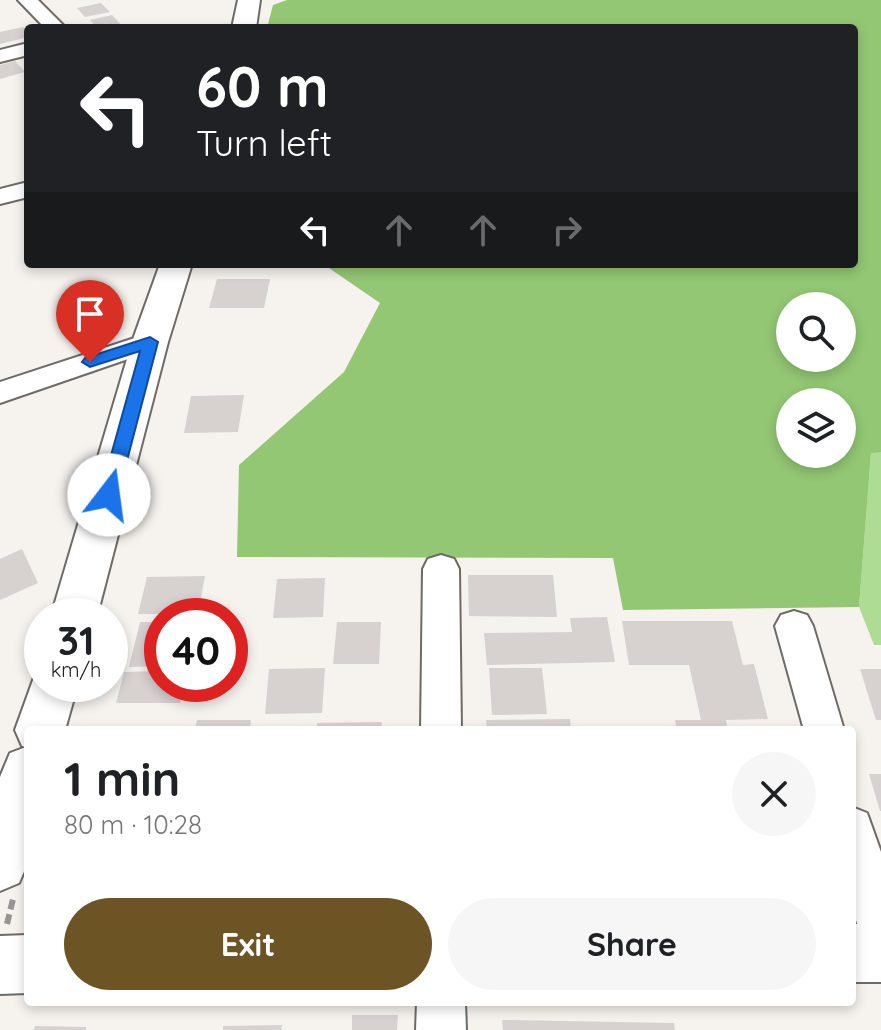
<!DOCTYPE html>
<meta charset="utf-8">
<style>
:root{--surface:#fff;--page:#f6f6f6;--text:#202124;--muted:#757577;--accent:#6c5424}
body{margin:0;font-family:Quicksand,sans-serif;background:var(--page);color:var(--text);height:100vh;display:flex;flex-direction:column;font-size:30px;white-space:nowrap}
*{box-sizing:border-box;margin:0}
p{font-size:26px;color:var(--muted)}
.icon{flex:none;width:44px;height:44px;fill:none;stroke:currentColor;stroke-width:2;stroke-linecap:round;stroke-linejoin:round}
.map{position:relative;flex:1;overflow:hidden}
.panel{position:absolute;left:24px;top:726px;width:832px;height:280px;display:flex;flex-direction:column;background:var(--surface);border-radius:8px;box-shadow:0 4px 12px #0003}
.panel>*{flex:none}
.top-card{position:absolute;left:24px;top:24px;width:834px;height:244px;border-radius:8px;box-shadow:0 4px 12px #0003;background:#202124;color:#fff;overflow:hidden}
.fabs{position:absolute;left:776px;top:292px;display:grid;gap:16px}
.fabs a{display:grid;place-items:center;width:80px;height:80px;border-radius:50%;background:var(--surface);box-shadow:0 4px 12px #0003;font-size:40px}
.speed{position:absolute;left:24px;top:598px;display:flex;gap:16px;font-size:40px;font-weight:700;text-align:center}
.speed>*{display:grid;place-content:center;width:104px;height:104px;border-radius:50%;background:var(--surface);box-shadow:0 4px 12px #0003;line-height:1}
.speed small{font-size:20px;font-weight:400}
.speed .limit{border:12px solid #d22;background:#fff;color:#111}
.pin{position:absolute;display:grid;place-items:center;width:68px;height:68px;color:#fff;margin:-82px -34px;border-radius:50% 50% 50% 0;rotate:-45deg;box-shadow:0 0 8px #0007}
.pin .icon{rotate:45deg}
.me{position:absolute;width:88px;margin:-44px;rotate:15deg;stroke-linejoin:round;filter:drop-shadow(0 0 6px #0008)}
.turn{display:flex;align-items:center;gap:28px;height:168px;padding:0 40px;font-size:36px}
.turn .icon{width:104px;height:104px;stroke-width:2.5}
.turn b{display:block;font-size:56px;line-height:68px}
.lanes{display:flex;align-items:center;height:76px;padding:0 40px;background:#0003;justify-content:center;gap:40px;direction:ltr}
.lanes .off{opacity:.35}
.round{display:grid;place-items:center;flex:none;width:84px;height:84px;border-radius:42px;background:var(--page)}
.overview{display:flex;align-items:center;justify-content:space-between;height:136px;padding:0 40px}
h1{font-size:48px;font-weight:700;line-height:60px}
.action{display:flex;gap:16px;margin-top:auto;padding:16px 40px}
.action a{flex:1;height:92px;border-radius:48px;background:var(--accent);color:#fff;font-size:32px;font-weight:700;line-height:92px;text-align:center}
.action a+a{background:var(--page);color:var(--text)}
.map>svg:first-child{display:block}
</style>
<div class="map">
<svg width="881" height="1030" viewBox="0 0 881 1030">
<rect width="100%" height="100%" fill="#f6f2ee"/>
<path fill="#aedc94" d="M871 452H881V645H874L859 607Z"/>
<path fill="#93c773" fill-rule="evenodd" d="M287 0H881V452L871 453 859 607 623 610 613 558 237 557 239 465 344 372 380 303 323 264H854V28H267L273 5ZM790 306H842V358H790ZM790 402H842V454H790Z"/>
<path fill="#d7d1d0" d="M101 3 110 12 85 17 77 8Z
M112 15 124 28H97L90 20Z
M23 27 28 31V37L0 44V32Z
M15 61 25 72 0 79V65Z
M217 279H270L264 308H209Z
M244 395 238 432 184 433 191 396Z
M22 549 38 583 0 600V559Z
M468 575H553L557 617 469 616Z
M205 576 198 614H138L147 577Z
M325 578 323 617 273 618 277 579Z
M607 617 615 662 487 665 484 633 572 632 570 618Z
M622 621H732L743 665 754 664 768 719 726 720 728 730H677L675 720H701L689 665H629Z
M140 622H162V666L129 667Z
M337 622H381L379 664H333Z
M325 668 322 713 265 714 269 669Z
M489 668H542L547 714 492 715Z
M860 669H881V720H876Z
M162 671V684H184L180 703H116L124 672Z
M570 719 571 730H487L486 720Z
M197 720H251L250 730H195Z
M382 722 381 730H317V723Z
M869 774H881V811H880Z
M352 1015H398L397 1030H352Z
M502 1020 674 1023 675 1030H503Z
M282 1025 281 1030H223V1026Z
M35 1026 86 1027V1030H34Z"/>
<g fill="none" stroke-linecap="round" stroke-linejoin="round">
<defs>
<path id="minor" d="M18 0H38L66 28H45Z
M28 43V55L0 62V50Z
M28 182V197L0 204V189Z
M150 333 160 336 164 342 160 348 0 403V382Z
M441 555 454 559 459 569 461 730H421L423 569 428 559Z
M794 611 807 615 813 626 844 730H804L775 626 781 615Z
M852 807 867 813 881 852V953L865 946 852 909Z
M417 1002H465L466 1030H416Z"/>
<path id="tertiary" d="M238 0H260L256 28H232Z
M160 264H192L168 342 97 616H51L132 342Z
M42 668V684H78L65 730H28V862L19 883 0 891V777L10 753 26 747 22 746 15 730 37 669Z
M852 924H881V982H852Z
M28 935V993L0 994V936Z"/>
</defs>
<use href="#minor" stroke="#6e6b67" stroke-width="4"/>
<use href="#tertiary" stroke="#6e6b67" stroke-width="4"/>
<path stroke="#979491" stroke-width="6" stroke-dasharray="10 5" stroke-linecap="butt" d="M7 924 13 899"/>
<use href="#minor" fill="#fff" fill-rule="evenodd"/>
<use href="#tertiary" fill="#fff" fill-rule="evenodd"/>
</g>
<path fill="#1a73e8" stroke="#114b97" stroke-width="2" d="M150 337 158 342 118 495 109 502 100 495 140 351 90 367 82 362 85 358Z"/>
</svg>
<div class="fabs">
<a><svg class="icon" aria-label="search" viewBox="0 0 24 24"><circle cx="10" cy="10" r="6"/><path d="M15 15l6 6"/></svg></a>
<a><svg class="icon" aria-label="layers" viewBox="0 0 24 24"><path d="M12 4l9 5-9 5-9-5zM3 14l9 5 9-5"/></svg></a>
</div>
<div class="speed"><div>31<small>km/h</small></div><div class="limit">40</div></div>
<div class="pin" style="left:90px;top:362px;background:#d93025"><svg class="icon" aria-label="arrive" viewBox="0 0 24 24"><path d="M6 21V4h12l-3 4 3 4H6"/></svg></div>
<svg class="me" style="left:109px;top:495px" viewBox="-20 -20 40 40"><circle r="19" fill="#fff"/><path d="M0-13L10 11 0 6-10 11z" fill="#1a73e8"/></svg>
<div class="top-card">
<div class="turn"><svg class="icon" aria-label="left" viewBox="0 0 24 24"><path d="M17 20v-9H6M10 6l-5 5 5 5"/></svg><div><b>60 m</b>Turn left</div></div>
<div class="lanes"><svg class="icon" aria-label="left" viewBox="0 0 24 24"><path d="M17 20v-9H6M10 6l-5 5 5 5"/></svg><svg class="icon off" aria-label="ahead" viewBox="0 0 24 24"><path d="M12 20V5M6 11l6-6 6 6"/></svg><svg class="icon off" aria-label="ahead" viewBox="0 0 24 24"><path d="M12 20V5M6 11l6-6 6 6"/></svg><svg class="icon off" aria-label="right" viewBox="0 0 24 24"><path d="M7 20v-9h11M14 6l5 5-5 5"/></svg></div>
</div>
<section class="panel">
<div class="overview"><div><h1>1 min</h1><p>80 m · 10:28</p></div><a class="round"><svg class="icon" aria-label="close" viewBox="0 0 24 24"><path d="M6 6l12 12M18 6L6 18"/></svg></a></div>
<div class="action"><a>Exit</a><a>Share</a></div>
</section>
</div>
